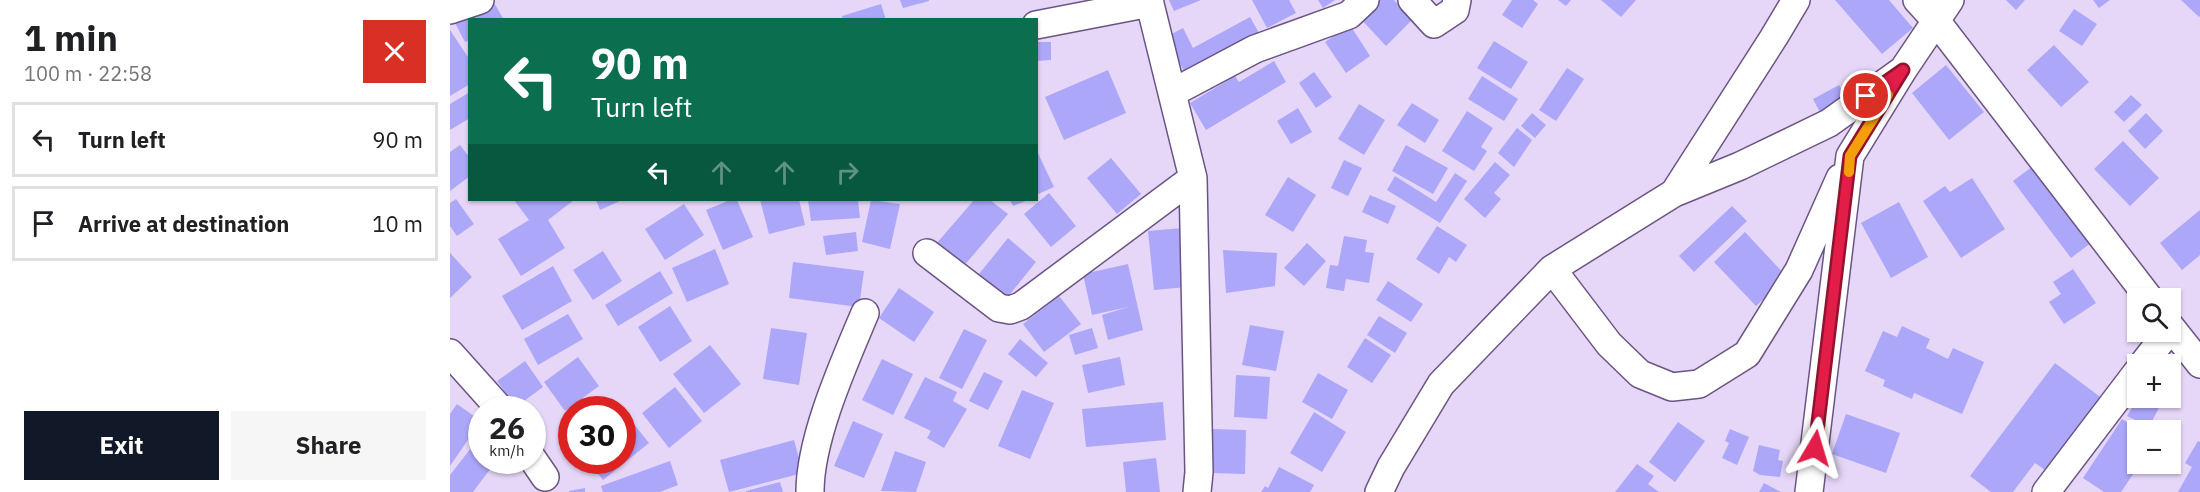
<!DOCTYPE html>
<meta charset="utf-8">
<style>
:root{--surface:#fff;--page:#f6f6f6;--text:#202124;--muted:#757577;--line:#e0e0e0;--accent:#111827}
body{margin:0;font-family:"IBM Plex Sans",sans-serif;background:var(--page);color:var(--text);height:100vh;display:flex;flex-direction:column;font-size:22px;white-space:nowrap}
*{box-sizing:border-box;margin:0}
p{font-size:20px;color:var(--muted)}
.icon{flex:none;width:33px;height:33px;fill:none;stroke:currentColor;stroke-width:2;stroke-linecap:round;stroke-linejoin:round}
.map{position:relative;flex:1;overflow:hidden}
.details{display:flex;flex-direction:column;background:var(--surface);width:450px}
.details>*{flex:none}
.guide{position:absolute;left:18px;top:18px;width:570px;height:183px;border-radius:0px;box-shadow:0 2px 4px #0004;background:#0b6e4f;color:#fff;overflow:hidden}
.controls{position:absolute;left:1677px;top:288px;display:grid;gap:12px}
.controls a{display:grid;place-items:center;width:54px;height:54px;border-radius:0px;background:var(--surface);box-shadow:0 2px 4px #0004;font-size:30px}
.speed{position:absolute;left:18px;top:396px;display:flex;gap:12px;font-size:30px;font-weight:700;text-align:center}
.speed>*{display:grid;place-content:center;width:78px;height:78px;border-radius:50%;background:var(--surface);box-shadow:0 2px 4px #0004;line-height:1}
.speed small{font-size:15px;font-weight:400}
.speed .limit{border:9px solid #d22;background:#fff;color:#111}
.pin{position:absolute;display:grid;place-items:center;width:51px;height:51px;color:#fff;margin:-26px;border:3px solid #fff;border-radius:50%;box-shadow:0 2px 6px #0007}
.me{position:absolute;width:66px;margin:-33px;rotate:7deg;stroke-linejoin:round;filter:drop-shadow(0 0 4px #0008)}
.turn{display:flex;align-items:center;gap:21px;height:126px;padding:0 24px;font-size:27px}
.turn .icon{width:78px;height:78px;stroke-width:2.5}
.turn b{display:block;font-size:42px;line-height:51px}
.lanes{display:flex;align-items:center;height:57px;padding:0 24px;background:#0003;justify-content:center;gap:30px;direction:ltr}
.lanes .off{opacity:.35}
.round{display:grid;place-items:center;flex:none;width:63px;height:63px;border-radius:0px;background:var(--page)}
.head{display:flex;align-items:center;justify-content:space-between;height:102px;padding:0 24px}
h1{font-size:36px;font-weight:700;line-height:45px}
.button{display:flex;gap:12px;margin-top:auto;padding:12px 24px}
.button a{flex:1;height:69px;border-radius:0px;background:var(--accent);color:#fff;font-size:24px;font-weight:700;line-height:69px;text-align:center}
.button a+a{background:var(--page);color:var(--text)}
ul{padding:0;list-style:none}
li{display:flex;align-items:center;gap:18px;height:75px;margin:0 12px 9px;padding:0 12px;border:3px solid var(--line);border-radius:0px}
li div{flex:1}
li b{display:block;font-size:22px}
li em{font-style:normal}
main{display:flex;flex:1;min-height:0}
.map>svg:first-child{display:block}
</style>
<main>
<section class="details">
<div class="head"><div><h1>1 min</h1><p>100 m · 22:58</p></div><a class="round" style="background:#d93025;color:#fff"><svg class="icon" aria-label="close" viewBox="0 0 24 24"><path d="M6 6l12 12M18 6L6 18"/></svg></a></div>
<ul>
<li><svg class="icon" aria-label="left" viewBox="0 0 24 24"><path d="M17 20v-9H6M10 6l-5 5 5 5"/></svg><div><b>Turn left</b></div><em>90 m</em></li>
<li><svg class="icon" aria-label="arrive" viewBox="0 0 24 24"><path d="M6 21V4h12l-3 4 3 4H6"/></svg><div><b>Arrive at destination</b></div><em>10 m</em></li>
</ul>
<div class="button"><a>Exit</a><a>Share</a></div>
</section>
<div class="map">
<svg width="1750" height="492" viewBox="0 0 1750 492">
<rect width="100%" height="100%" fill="#e6d7f8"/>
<path fill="#aca7f9" d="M450 0H479V1L453 8Z
M719 0H751L724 11Z
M802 0H839L846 13 817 28Z
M868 0H885L873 8Z
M926 0H944L962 20 936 46 908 16Z
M1062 0H1083L1088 4 1072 28 1052 15Z
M1108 0H1121L1116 6Z
M1151 0H1186L1171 17Z
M1385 0H1439L1463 28 1432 54Z
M1556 0H1575L1566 10Z
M1643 0H1660L1649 8Z
M1731 0H1750V16L1749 17Z
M43 1 54 20H20V40L15 42 5 23Z
M431 4 436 20H393L392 16Z
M1624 9 1647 24 1632 46 1609 31Z
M800 17 809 33 735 73 716 37 733 28 743 48Z
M900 25 920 56 896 73 875 42Z
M0 30 20 60V84L0 96Z
M1044 41 1078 62 1061 89 1027 68Z
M586 42H601V60L586 61Z
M1604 45 1639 82 1611 107 1577 70Z
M824 61 836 82 756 130 740 103 785 76 789 82Z
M1496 65 1534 112 1499 140 1462 93Z
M1117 68 1134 79 1106 121 1089 110Z
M658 70 676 113 614 140 595 97Z
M864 72 882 97 866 108 849 83Z
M1032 76 1068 99 1054 121 1018 99Z
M1389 85 1398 101 1372 116 1363 99Z
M20 92V118L0 130V104Z
M1681 95 1692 105 1674 122 1664 112Z
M962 103 989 120 975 143 947 125Z
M909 104 935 120 914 155 888 139Z
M848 108 862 132 841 144 827 121Z
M1017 111 1043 128 1031 147 1037 151 1024 171 992 151Z
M1082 113 1096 125 1085 138 1071 126Z
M1696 113 1713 131 1695 149 1678 131Z
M1067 128 1082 140 1064 167 1048 153Z
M1673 141 1709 178 1680 206 1644 169Z
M10 145 20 158V176L0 191V152Z
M956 145 998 168 983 194 942 171Z
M586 149 604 187 586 195Z
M661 158 691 194 667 214 637 178Z
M894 160 912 168 898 196 881 188Z
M1045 162 1060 175 1044 193 1051 199 1035 218 1014 199Z
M1583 166 1642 242 1621 258 1563 181Z
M1005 173 1017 181 990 223 937 190 945 176 986 202Z
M838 177 866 195 843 232 815 215Z
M1522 178 1555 229 1511 258 1473 201 1495 186 1500 192Z
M599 193 626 226 601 247 574 214Z
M920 195 946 206 938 224 912 212Z
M6 199 24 224 7 236 0 226V203Z
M64 200H124L98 220 115 248 71 276 48 239 79 220Z
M146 200H172L150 210Z
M280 200H287L303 237 273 250 256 210Z
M310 200H349L355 225 319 234Z
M358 200H408L410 218 361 221Z
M421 200 450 204 440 249 412 242Z
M524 200H540L558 214 513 267 486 244Z
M560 200H578L563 206Z
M1449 202 1478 257 1441 278 1411 223Z
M234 204 254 235 215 260 195 229Z
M1282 206 1297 221 1244 272 1229 256Z
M1750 210V255L1732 270 1710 243Z
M987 226 1017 245 1006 262 999 257 989 274 966 259Z
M732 228 737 287 704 290 698 231Z
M406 232 408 251 376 255 373 236Z
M1295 232 1337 277 1306 306 1264 262Z
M894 236 917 240 915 252 924 253 919 283 896 279 894 291 876 288 880 265 888 266Z
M558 238 586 262 553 303 525 279Z
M857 243 876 261 854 286 834 268Z
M265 249 279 284 237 302 222 268Z
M773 250 827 253 825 286 776 293Z
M153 251 172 281 143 300 123 270Z
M0 253 22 277 0 298Z
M343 262 414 271 409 307 339 298Z
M678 264 693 330 658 340 652 315 678 307 642 315 633 274Z
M103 266 122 301 72 330 52 296Z
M1623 269 1646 303 1614 324 1599 302 1611 294 1603 282Z
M210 271 223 293 168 326 155 305Z
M938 281 973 304 961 322 926 300Z
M449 288 484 312 464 342 429 318Z
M609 296 631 324 594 352 573 324Z
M220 306 242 341 210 362 188 327Z
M118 314 133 339 88 365 74 339Z
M929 316 957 333 945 353 917 335Z
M800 325 834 331 826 371 792 365Z
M1452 326 1480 339 1476 348 1498 359 1503 348 1534 362 1512 414 1464 393 1462 399 1433 386 1435 380 1415 371 1433 331 1447 337Z
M321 328 357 333 349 385 313 379Z
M642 328 648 348 625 355 619 335Z
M514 329 537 340 512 389 489 378Z
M915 338 941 355 922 383 897 367Z
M570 339 598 363 586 377 558 354Z
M260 345 291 384 254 413 223 374Z
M128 357 149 386 115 411 94 382Z
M670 357 675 385 638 393 632 365Z
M432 359 463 374 443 415 412 400Z
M75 361 93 387 66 407 47 381Z
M1605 363 1653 399 1598 472 1585 463 1563 492H1541L1520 476Z
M534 372 553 381 538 410 519 401Z
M868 373 898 390 882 419 852 402Z
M786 375 820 377 817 419 784 417Z
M475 377 507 392 503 401 517 409 494 448 477 438 481 431 454 418Z
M225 387 252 421 219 448 192 413Z
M572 390 604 403 580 459 548 446Z
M1688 398H1714L1699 427 1677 416Z
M713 402 716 440 636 447 632 409Z
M7 404 31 421 0 466V414Z
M864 412 896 432 872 472 840 453Z
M176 414 199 443 153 480 137 460H172V417Z
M1396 414 1450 433 1436 473 1382 454Z
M1672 419 1690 430H1688V464H1690L1671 492H1654L1633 478Z
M403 421 433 434 414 478 384 466Z
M1228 422 1255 441 1225 482 1199 462Z
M763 429 796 430 795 474 761 473Z
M1280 429 1299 437 1287 465 1272 458 1279 443 1275 441Z
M32 434V460H47L23 492H0V475Z
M344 440 353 473 279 492 270 460Z
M1748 441 1750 442V492H1728L1742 467 1735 463Z
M1309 445 1330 450 1328 460 1333 461 1330 477 1310 475 1303 471Z
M445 451 476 462 466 492 431 491Z
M706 458 710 492H676L673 462Z
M220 461 228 485 210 492H153L151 486Z
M1187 464 1204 476 1198 484 1209 492H1165Z
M829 467 864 485 860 492H811L815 486 818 488Z
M330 482 333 492H296V491Z
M1314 483 1331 492H1309Z
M135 488V492H119V491Z"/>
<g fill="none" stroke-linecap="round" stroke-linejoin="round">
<defs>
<path id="minor" d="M699 0 743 178 749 472 747 492
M962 0 984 24 1005 10 1007 0
M1467 0 1487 22 1699 298
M0 10 30 0
M586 25 700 3
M722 93 805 49 899 15 915 0
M1224 193 1324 37 1346 0
M477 253 549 308 560 310 571 306 743 178
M1102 269 1159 344 1190 374 1222 387 1249 384 1297 354 1349 270 1390 178
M1720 326 1750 364
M0 353 51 410
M1693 364 1718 332
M82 458 95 477
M360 492C360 438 394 363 415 313
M929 492 941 467 991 384 1102 269 1224 193 1290 166 1379 123 1453 70
M1359 492 1400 156 1453 70 1500 0
M1596 492 1688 371"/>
</defs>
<use href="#minor" stroke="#6b5484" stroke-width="30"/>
<use href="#minor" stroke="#fff" stroke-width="27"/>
</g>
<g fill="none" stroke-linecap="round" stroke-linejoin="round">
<defs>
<path id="route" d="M1365 448 1400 156 1453 70 1416 96"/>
</defs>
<use href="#route" stroke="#92132f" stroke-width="15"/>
<use href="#route" stroke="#e11d48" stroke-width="10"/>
<path stroke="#f59e0b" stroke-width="10" d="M1399 172 1400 156 1438 95"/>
</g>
</svg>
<div class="controls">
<a><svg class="icon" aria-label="search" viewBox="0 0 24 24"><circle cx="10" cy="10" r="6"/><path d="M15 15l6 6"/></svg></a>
<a>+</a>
<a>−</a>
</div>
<div class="speed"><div>26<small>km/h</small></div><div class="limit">30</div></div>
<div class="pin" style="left:1416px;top:96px;background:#d93025"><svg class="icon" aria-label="arrive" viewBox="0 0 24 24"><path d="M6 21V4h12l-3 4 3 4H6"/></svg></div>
<svg class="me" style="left:1365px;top:448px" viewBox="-20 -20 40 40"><path d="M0-17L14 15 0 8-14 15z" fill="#e11d48" stroke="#fff" stroke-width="4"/></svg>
<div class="guide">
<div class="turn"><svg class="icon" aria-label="left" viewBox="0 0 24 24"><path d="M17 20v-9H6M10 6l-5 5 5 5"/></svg><div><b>90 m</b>Turn left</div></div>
<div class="lanes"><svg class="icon" aria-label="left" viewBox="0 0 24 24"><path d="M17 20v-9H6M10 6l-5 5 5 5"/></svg><svg class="icon off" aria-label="ahead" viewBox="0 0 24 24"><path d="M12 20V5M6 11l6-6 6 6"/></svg><svg class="icon off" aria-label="ahead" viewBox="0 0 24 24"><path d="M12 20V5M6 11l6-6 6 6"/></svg><svg class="icon off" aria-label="right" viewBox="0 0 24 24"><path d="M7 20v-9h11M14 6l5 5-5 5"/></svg></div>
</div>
</div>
</main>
